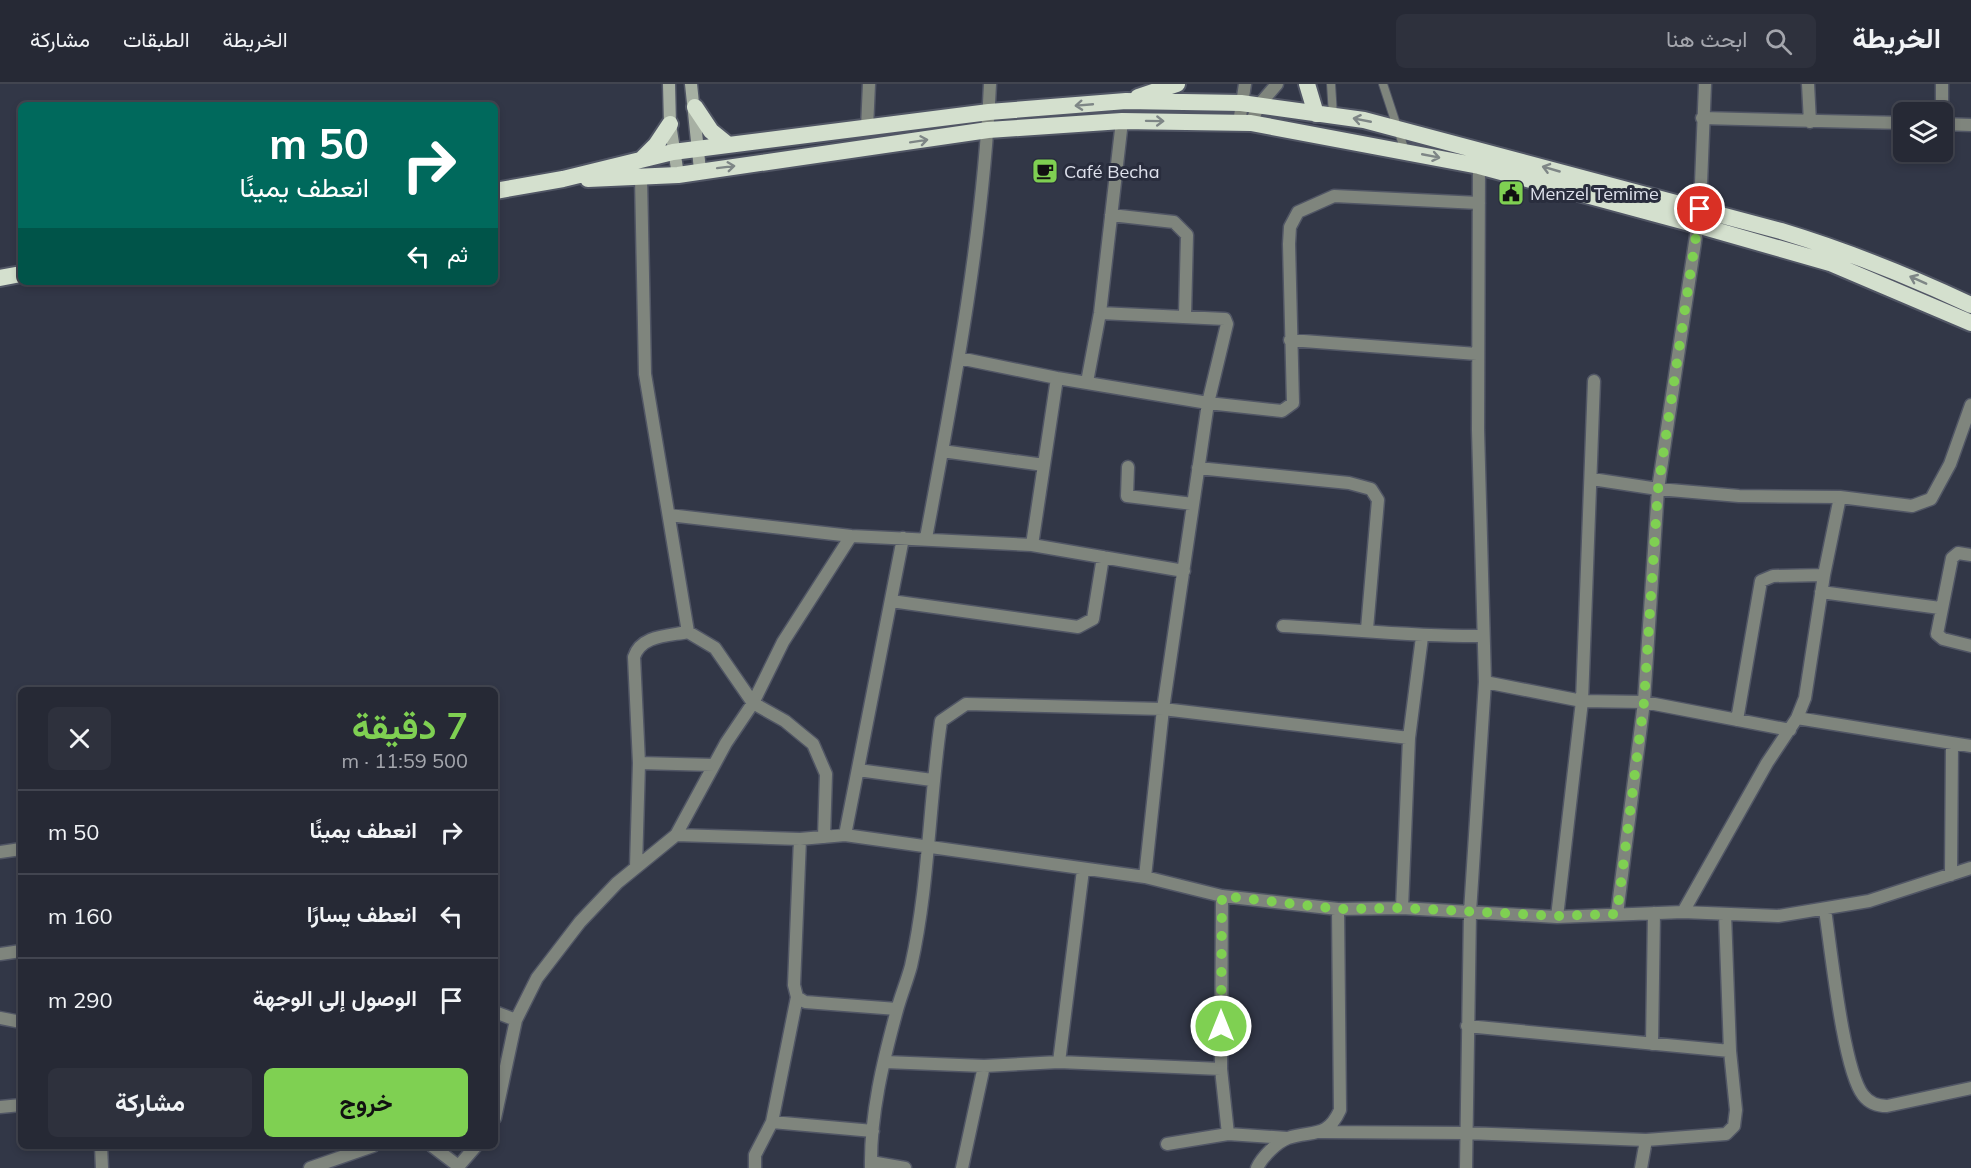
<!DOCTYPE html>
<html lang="ar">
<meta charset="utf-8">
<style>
:root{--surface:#262935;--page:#2e313d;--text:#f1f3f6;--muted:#a4a6ad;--line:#424550;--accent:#7fd052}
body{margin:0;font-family:Mulish,Vazirmatn,sans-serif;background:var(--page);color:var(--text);direction:rtl;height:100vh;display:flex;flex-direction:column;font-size:22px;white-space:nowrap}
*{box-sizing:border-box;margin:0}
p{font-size:20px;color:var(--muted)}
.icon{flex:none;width:33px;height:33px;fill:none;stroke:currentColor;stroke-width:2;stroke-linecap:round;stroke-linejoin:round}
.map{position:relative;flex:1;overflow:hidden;direction:ltr}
.side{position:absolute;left:18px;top:603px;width:480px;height:462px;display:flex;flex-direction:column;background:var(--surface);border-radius:9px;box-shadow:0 3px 9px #0003,0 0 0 2px var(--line);direction:rtl}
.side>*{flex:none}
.guide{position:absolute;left:18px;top:18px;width:480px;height:183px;border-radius:9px;box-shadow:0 3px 9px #0003,0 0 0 2px var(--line);direction:rtl;background:#00695c;color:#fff;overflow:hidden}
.tools{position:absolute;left:1893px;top:18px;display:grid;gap:12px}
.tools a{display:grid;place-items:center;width:60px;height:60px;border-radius:9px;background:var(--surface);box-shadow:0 3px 9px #0003,0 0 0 2px var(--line);font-size:30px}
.pin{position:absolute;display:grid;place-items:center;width:51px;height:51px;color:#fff;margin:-26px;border:3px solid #fff;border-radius:50%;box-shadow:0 2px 6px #0007}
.me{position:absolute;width:66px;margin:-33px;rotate:0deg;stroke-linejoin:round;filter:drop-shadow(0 0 4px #0008)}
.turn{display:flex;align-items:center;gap:21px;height:126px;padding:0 30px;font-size:27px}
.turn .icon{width:78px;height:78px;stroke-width:2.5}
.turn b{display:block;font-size:42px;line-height:51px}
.then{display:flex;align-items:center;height:57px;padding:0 30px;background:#0003;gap:12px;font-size:22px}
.round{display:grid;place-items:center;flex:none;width:63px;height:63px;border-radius:9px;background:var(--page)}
.overview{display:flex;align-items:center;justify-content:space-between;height:102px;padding:0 30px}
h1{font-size:36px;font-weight:700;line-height:45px;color:var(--accent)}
.action{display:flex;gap:12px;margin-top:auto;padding:12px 30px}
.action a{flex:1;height:69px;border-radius:9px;background:var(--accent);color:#111;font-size:24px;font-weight:700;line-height:69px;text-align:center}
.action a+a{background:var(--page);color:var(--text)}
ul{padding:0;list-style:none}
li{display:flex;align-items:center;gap:18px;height:84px;padding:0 30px;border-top:2px solid var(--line)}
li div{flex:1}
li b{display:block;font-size:22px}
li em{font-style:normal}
header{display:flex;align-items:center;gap:36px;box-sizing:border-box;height:84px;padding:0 30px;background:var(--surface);border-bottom:2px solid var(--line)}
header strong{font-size:28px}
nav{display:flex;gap:33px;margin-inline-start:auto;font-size:21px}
.search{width:420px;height:54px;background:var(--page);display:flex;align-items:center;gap:15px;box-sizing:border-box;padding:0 21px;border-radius:9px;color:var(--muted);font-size:22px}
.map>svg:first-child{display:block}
</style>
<header>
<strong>الخريطة</strong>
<div class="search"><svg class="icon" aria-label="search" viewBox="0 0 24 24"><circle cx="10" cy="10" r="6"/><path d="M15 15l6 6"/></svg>ابحث هنا</div>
<nav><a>الخريطة</a><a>الطبقات</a><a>مشاركة</a></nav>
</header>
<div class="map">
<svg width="1971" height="1084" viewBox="0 0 1971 1084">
<rect width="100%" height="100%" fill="#323747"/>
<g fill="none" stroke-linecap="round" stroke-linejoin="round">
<defs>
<path id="service" d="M1331 0 1333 31
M1383 0 1405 67"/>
<path id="minor" d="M1808 0 1810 38
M1942 28V0
M1702 34 1904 39
M1942 40 1971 41
M867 44 869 0
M641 94 645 290 688 548
M1111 131 1174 138 1187 151 1185 231
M1100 229 1225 235 1227 240 1208 319 1282 327 1293 319 1289 160 1290 143 1298 128 1334 112 1479 119
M1290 256 1477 270
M959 274 1057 294 1208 319 1163 625 1145 793
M1087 298 1100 229 1122 37
M942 367 1044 381
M1128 383 1127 412 1193 420
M1198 384 1349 399 1371 405 1378 416 1367 545
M1592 395 1658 405 1700 125 1705 0
M669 431 851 452
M926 454C954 304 983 153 990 0
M1032 461 1057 294
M1971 471 1958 469 1952 474 1937 550 1943 555 1971 562
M1821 508 1940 524
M891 517 1078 543 1093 535 1103 473
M1283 542C1350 545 1416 553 1483 552
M1485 598 1582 617 1644 618 1790 646
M1797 634 1971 662
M1737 636 1761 497 1773 492 1824 491
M639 679 714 681
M858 686 932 696
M676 751 800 755 845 751 1145 793 1222 812 1338 825
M845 751 903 454
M800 755 794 901 797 913 805 918 897 925
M0 768 21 765
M636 783 639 679 634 573C641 551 668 552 688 548L715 564 753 619 785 637 813 660 826 690 824 753
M1951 791 1952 660
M1222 812 1221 985 1228 1050
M1402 824 1409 654 1422 553
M1825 826C1831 865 1843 985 1863 1011 1869 1019 1877 1022 1887 1022L1971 1004
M1683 828 1767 679 1797 634 1805 614 1824 491 1840 413 1912 422 1931 415 1950 380 1971 321
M1617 830 1644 618 1658 405 1739 412 1840 413
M1557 833 1582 617 1594 297
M0 870 21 867
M495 928 516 936
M0 934 21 938
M1467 942 1730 967
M1652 960 1654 829
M885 978 984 982 1059 978 1221 985
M1059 978 1083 786
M0 1023 21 1021
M495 1034 516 936 537 894 580 838 617 799 676 751 726 659 753 619 783 558 851 452 1032 461 1184 487
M772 1038 873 1047
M1322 1048 1465 1049 1646 1056
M1167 1060 1228 1050 1287 1054
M101 1062 102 1084
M432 1062 457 1081
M871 1078 905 1084
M310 1084 373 1062
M457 1084 476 1062
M755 1084V1071L772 1038 797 913
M871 1084C870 1031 883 977 897 926 901 911 907 897 911 882 929 802 929 718 941 637L966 620 1163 625 1409 654
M962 1084 984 982
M1257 1084C1262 1073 1277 1058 1288 1054 1312 1046 1327 1055 1340 1026L1338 825 1402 824 1557 833 1683 828 1778 832 1869 817 1971 784
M1466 1084 1470 828 1485 598 1478 346 1479 75
M1641 1084 1646 1056 1726 1050 1734 1042 1736 1026 1730 967 1725 830"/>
<path id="tertiary" d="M1239 39 1245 0
M1251 39 1259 21 1277 0"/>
<path id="secondary" d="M669 0 670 40 678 91
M691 0 700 86"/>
<path id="trunk" d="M1307 0 1316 30
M1138 13 1177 0
M695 23 711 47 727 60
M643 74 656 61 670 40
M588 95 678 91 988 46 1122 37 1251 39 1479 82 1697 141 1830 179 1971 239
M495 107 563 95 673 68 989 28 1126 17 1241 19 1364 36 1781 147C1847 167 1909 192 1971 221
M0 194 21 190"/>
</defs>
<use href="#service" stroke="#515665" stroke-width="10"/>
<use href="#minor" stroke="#515665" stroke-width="15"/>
<use href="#tertiary" stroke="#515665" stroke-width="15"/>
<use href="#secondary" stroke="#515665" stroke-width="15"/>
<use href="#trunk" stroke="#515665" stroke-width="20"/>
<use href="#service" stroke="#7f857d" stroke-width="8"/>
<use href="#minor" stroke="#7f857d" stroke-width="12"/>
<use href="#tertiary" stroke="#7f857d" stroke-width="12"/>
<use href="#secondary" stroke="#a7b0a3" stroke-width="12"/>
<use href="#trunk" stroke="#d4e0ce" stroke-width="16"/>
</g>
<defs><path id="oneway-shaft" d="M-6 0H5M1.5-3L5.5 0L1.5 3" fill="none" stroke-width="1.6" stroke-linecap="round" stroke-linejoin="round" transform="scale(1.5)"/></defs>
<g stroke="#7e8686">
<use href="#oneway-shaft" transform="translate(1084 21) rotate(175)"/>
<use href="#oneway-shaft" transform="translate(1362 36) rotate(-169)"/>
<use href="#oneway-shaft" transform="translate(1155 37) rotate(1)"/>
<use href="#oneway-shaft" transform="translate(919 57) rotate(-9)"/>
<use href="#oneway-shaft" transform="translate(1431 72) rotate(11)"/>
<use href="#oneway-shaft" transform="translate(726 83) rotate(-7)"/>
<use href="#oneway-shaft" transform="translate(1551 85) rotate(-164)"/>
<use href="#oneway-shaft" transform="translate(1918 196) rotate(-156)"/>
</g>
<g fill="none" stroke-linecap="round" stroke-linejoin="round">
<path stroke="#7fd052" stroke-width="10" stroke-dasharray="0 18" d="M1221 942 1222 812 1338 825 1402 824 1557 832 1617 830 1644 618 1658 405 1700 125"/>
</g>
<defs>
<symbol id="cafe-square" viewBox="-11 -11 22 22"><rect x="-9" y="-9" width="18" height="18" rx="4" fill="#7fd052" stroke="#292d3d"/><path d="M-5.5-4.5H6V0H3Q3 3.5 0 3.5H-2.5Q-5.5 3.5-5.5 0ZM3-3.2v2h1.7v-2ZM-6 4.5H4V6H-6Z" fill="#111"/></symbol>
<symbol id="civic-square" viewBox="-11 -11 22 22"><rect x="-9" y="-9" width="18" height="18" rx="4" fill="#7fd052" stroke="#292d3d"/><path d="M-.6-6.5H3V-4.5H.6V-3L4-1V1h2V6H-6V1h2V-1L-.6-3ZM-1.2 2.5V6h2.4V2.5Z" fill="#111"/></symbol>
</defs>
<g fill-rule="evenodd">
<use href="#cafe-square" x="1030" y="72" width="30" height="30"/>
<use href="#civic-square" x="1496" y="94" width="30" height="30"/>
</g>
<g text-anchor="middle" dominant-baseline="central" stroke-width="6" stroke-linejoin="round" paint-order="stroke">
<g font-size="18" fill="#dee1ec" stroke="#292d3d" text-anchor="start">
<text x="1064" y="87">Café Becha</text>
<text x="1530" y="109">Menzel Temime</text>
</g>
</g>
</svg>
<div class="tools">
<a><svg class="icon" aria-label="layers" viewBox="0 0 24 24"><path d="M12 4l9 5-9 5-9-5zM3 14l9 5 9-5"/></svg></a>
</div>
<div class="pin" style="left:1700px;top:125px;background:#d93025"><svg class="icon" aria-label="arrive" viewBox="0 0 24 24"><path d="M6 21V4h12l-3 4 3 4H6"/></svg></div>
<svg class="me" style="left:1221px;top:942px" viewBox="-20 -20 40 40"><circle r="17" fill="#7fd052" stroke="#fff" stroke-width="3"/><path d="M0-11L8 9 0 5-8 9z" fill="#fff"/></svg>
<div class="guide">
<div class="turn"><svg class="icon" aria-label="right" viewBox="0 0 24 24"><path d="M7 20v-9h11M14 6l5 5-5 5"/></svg><div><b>50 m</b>انعطف يمينًا</div></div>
<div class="then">ثم<svg class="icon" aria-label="left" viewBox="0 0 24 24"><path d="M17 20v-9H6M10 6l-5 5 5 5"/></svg></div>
</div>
<section class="side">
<div class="overview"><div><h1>7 دقيقة</h1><p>500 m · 11:59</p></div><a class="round"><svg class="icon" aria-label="close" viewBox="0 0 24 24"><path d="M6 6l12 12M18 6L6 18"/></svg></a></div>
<ul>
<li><svg class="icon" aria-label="right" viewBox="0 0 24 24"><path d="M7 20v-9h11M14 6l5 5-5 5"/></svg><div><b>انعطف يمينًا</b></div><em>50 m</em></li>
<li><svg class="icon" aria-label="left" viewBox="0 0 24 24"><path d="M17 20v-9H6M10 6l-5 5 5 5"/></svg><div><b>انعطف يسارًا</b></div><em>160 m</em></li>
<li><svg class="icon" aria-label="arrive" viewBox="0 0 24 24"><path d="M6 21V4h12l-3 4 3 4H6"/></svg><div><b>الوصول إلى الوجهة</b></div><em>290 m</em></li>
</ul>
<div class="action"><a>خروج</a><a>مشاركة</a></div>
</section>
</div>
